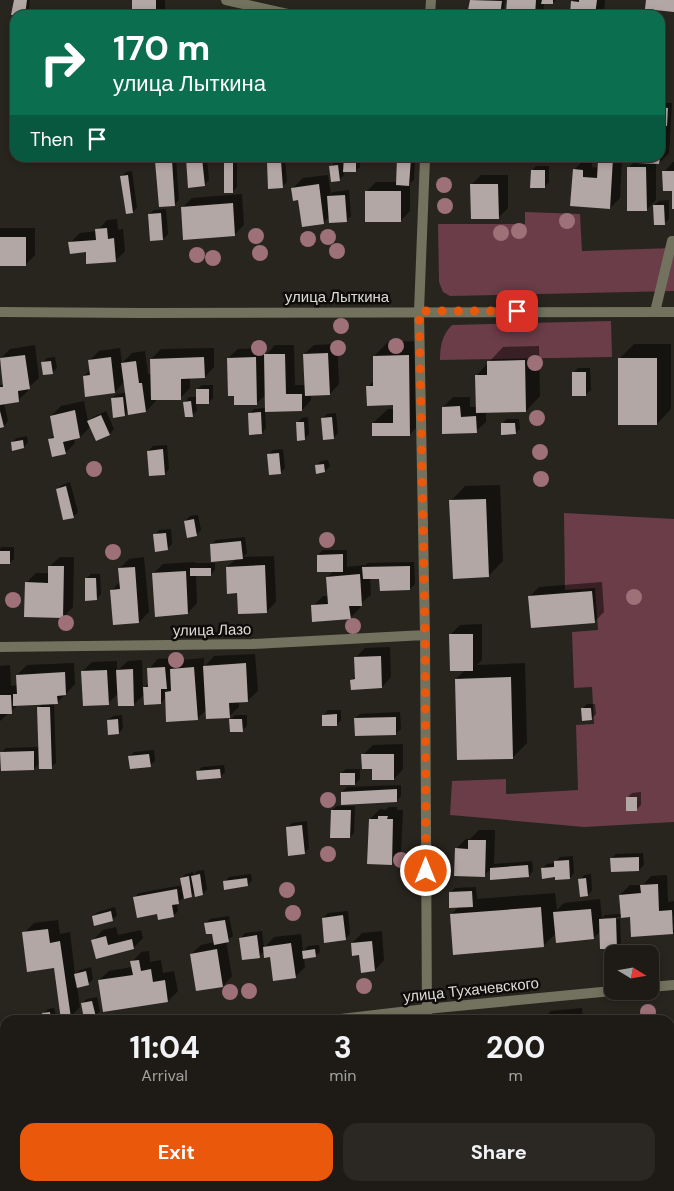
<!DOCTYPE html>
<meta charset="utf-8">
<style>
:root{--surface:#1e1b16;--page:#2b2823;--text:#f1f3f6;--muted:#a1a1a1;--line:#3c3935;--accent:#ea580c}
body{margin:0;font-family:"DM Sans",sans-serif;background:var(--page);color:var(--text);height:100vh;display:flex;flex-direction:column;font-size:19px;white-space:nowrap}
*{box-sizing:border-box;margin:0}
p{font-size:16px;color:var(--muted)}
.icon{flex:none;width:28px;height:28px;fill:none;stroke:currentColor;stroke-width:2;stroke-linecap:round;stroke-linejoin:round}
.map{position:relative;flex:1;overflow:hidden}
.sheet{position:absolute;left:0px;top:1015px;width:675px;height:176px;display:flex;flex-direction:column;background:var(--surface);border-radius:15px 15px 0 0;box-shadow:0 2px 8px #0003,0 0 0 1px var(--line)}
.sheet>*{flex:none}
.guide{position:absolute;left:10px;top:10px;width:655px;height:152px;border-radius:15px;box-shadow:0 2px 8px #0003,0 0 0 1px var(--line);background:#0b6e4f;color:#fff;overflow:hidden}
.needle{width:32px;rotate:101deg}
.buttons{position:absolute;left:604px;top:945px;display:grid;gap:10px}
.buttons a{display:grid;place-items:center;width:55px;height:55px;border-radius:10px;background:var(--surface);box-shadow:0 2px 8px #0003,0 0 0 1px var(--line);font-size:25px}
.pin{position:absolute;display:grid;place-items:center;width:42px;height:42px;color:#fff;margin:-21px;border-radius:10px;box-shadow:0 2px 8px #0006}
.me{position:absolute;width:55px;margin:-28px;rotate:0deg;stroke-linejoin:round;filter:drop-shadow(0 0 4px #0008)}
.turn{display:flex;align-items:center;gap:18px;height:105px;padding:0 20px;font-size:22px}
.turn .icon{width:65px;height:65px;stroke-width:2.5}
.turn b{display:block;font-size:35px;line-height:42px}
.then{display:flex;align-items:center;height:48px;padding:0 20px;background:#0003;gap:10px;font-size:19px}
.eta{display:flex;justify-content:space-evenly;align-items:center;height:85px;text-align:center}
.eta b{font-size:30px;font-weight:700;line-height:35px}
.button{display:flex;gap:10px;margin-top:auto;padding:10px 20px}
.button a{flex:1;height:58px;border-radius:15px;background:var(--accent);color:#fff;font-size:20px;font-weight:700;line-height:58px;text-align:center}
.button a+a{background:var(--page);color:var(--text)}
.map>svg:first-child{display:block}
</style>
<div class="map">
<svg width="674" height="1191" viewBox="0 0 674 1191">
<rect width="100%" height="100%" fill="#28241e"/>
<path fill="#6a3d48" d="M525 212 580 214 582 251 674 248V291L450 296 443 292 439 282 438 224H525Z
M611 321 612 357 440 360C440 346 442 335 452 325Z
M564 513 674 519V822L584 827 450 815 452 781 506 779V794L578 790 576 725 594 724 592 687 574 688 572 632 598 630 595 588 565 590Z"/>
<path fill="#0007" fill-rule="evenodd" d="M15 0H30L29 11 25 15H18Z
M133 0H165V15H105L108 12 133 14Z
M471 0H505L503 14 469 15Z
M508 0H556L553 3H544L543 15H514Z
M574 0H605L604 12 601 15H571L572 2Z
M38 10 57 11V15H33Z
M662 103H672L669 153 659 163H656V200L646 210 628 168 638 158H660V105Z
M160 158H176L179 200 175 204 156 162Z
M188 158H207L209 180 204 185 187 159Z
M225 158H237V187L232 192H225Z
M273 158H285L287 182 282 186 268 163Z
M345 158H360V167L355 171H343L344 175 339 180 331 167 335 162 343 161V168H345Z
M398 158H415L414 180 410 183V211L400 221 367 191 376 182H397Z
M588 158H622L620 198 610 208 574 170 584 160H588ZM592 159 600 160 599 168 592 167Z
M673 162H674V207L673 190 664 172Z
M536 166H549V182L544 187 532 171Z
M132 171 137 207 133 212 122 176 126 172Z
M328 175 331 194 333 192 349 190 351 216 346 221 330 216 323 223 299 199 293 188 303 178Z
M481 175H508V208L498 218 471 185Z
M242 194 244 225 234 235 182 208 192 198Z
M669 200V219L664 223 654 205 659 201Z
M166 209 168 234 163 239 149 214 154 210Z
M117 219 118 230 123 229 125 251 115 261 87 251 70 243 80 233 97 231 107 220Z
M0 228H35V255L25 265H0Z
M423 341 424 420 409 435 373 423 388 409H394V404L368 387 374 380V356L388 342Z
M337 344 339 384 330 394 311 395V400L302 410 265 411 266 428 262 433 249 414 254 409 266 408V394L257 403 228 358 238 349 265 348 266 355 275 345H294L295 385H306L304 354 314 345Z
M634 344H671V409L657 424 619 359Z
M35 345 39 378 28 388V391L18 400 4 403 8 421 4 426 0 427V386L4 383 0 359 10 349Z
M539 346 540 396 526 411 486 412V422L476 431 443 407 453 397H470V407H477L476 376 503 347Z
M120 348 122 363 132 353 145 351 148 374H152L151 359 161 349 214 348V367L205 377H190V388L180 398 155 399 156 401 146 411H129L124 415 112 398 117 394 126 393 125 381 115 392 84 376 90 370 89 361 99 351Z
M55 357 57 368 52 373 42 363 47 358Z
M578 368H590L591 390 586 394 573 373Z
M202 385H213V398L208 403H196L197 411 192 415 185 402 189 397H197V389Z
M84 401 88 421 93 417 106 411 114 429 110 434 97 440 91 426 80 437 74 438 75 443 65 453 49 440 55 434 51 416 61 406Z
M336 413 338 433 333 438 322 419 327 414Z
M308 417 309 434 304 439 297 423 302 418Z
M507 419H519L520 429 515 433 502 424Z
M27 436 28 442 24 447 12 442 17 438Z
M167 445 169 469 165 474 148 451 153 446Z
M283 449 285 468 280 473 268 455 273 450Z
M328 460 330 466 325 471 317 472 316 466 321 461Z
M70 482 78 512 73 517 57 489 62 485Z
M500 485 503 561 488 576 451 501 465 486Z
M198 515 201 530 196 535 185 521 190 516Z
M171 529 172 544 167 549 155 535 159 530Z
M245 537 247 553 243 557 274 556 276 602 266 612 238 592 227 567 236 559 211 545 216 540Z
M2 547H14V559L9 563H0V549Z
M323 550H347V567L366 565 368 563 414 562 415 584 410 589 381 577H370L371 595 360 604V608L350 618 313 606 323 596H328L327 577 334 571 318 555Z
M60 557H74L73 607 63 617 26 583 36 573H50V566Z
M144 557 149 612 139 622 112 590 121 581 119 569 129 559Z
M195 562V563H215V570L210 575H196L197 603 188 613 153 574 163 564Z
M91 574H100L101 594 96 599 86 579Z
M602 582 604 612 594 622 529 597 539 587Z
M482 624V660L477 665 525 663 527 743 513 757 456 679 466 669 451 634 460 625Z
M390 647 391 677 382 687 352 680 356 676 355 658 365 648Z
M255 654 258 691 248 700 239 701V707L229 716 207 709 197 719 166 697 161 703 145 694 134 704 119 693 108 703 82 672 92 662 117 661V671L128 661 142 660 143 689 149 683V669L158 659 174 658 175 666 181 660 204 658V667L214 656Z
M74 663 75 684 57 703H54L56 763 51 767 40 762 34 769 1 753 6 748 40 747 38 708 43 703 19 704 0 721V666L10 665 11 686 18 685 17 675 27 665Z
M587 704H595L596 714 591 719 582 709Z
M328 710H341V720L336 725 323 715Z
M400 712 401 729 396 733 355 718 360 714Z
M122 715 123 728 119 733 108 720 113 716Z
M235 715H247V726L242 730 230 720Z
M403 744V769L394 779 374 768 363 755 373 745Z
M154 750 155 761 150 765 130 756 134 752Z
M224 765 225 772 220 777 197 772 202 767Z
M346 769H360V779L355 784 341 773Z
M401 785V796L397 801 342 792 347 787Z
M641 792V805L636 810 628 797 632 793Z
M337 806H355L354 833 350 837 332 810Z
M389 807H397V810H403L401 853 391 863 370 819 380 809 386 810Z
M307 821 309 848 304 853 287 828 292 823Z
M479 830H495L494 864 532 861 533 871 529 876 491 869 484 875 456 849 466 839H470Z
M643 853 644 865 639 870 611 859 616 854Z
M573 856 574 873 570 878 556 876 542 869 547 864 555 863 560 857Z
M204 870 207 889 203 894 195 892 191 896 183 898 177 903 178 911 173 916 158 913 134 897 139 893 183 885 182 878 186 874 193 872 194 875 197 871Z
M251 874 252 880 248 885 224 882 229 877Z
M591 874 592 890 588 895 580 880 584 875Z
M667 875 668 902 674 901V932L673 933 631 916 603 918V920L620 919 621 943 617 947 601 931 593 938 556 933 544 945 451 915 459 906 450 893 455 888 476 887 477 899 555 893 557 910 564 903 600 899 602 918 605 915 622 914 620 895 630 885H643L651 876Z
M115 907 117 915 113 919 95 924 93 916 98 912Z
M348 911 350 934 345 939 323 918 328 913Z
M229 916 233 936 226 941 232 976 223 986 191 954 201 945 215 942 213 932 206 923 210 919Z
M58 920 60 934 70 932 75 974 80 970 91 967 93 979 88 984 77 986 80 1007 70 1017 55 967 24 933 34 923Z
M116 927 118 935 141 930 143 938 133 948 97 957 93 940 103 930Z
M262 931 264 948 274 937 301 934 303 951 308 946 319 945 320 952 315 956 304 958 305 967 295 977 265 951 259 956 241 938 245 933Z
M382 931 384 960 375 970 352 943 362 933Z
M149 951 150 962 161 960 163 973 174 971 178 991 168 1001 99 980 109 971 132 967V962L141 952Z
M97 997 100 1011 95 1016 82 1003 87 999Z
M54 1008 56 1016 52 1020H45L44 1013 48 1009Z
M582 1008 583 1020H542L551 1011Z
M643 1017 644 1020H632L634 1018Z
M614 1018V1020H597Z
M0 1072H5V1081H0Z
M5 1096V1114L0 1117V1097Z
M674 1124V1191H658L670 1186V1128Z
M324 1186H364L365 1191H324Z
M371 1186H407V1191H371Z
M455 1186H478L477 1191H455Z"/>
<path fill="#b2a7a4" d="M14 0H27L25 15H11Z
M132 0H156V15H132Z
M470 0 502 1 500 15H467Z
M507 0H536L535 15H513V13L506 12Z
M542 0H553V4H541Z
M579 0H597L595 15H570L571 1 579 2Z
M646 0H674V12L645 9Z
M660 107 668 108 667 126 660 125Z
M186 158H202L205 186 188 188Z
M224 158H233V193H224Z
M344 158H356V172H343Z
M397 158H411L409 186 396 185Z
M586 158H613L610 209 570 206 573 169 583 170V177L597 178 598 161 586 160Z
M637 158H660L659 164 637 163Z
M172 160 175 206 159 207 155 161Z
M281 161 283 188 268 189 267 162Z
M338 165 340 181 331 182 329 166Z
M627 167H646L647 211H627Z
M531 170H545V188H530Z
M662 171H674V209H672V191H663Z
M128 175 133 213 126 214 120 176Z
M319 184 324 224 302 227 298 200 293 201 291 188Z
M470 184H498L499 219H471Z
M365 191H401V222H365Z
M345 195 347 222 329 223 327 196Z
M233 203 235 236 183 240 181 207Z
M653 205H664L665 225H654Z
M161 213 163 240 150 241 148 214Z
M107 228 108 239 114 238 116 262 86 264V252L70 254 68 242 96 240 95 229Z
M0 237H26V266H0Z
M328 353 330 395 305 396 303 354Z
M264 354H285L286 394H302V411L265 412Z
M25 355 30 389 18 391 19 402 0 405V387H3L0 358Z
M409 355 410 436H372V423H393V405L367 406 366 386H373V356Z
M111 357 115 393 85 397 83 376 90 375 88 360Z
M204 357 205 378 181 379V400H151L150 359Z
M256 357 257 405H234V396H228L227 358Z
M618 358H657V425H618Z
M525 360 526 412 476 413 475 375H487V361Z
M51 361 53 374 43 375 41 362Z
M136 361 139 383H142L146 412 128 415 121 363Z
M572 372H586V396H572Z
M196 389H209V404H196Z
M123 397 125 416 113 418 111 398Z
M191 401 193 417H185L183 402Z
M460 406 461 417 476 416 477 433 442 434V407Z
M75 410 80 438 63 442 66 454 52 457 48 439 54 438 50 416Z
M0 411 4 427 0 428Z
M261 412 262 434 249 435 248 413Z
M101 415 110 435 96 441 87 421Z
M332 417 334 439 323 440 321 418Z
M296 422H304L305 440 297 441Z
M501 423H515L516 434 501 435Z
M23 440 24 448 12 451 11 442Z
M163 449 165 475 149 476 147 451Z
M279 453 281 474 269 475 267 454Z
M324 464 325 472 316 474 315 465Z
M66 486 74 518 63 520 56 489Z
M486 499 489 577 453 579 449 500Z
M194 519 197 536 187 538 184 521Z
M166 533 168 550 155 552 153 534Z
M241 541 243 559 211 562 210 544Z
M0 551H10V564H0Z
M343 554V572H317V555Z
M265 565 267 613 238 614 237 593 227 594 226 567Z
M48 566H64L63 618 24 617 25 582 48 583Z
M410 566V590L380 591 379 579H363L362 567Z
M135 567 139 623 113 625 110 590 120 589 118 568Z
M190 568H211V576H190Z
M186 571 188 614 155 617 152 573Z
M360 574 362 606H349L351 619 312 622 311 605 328 604 326 577Z
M85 578H96L97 600 85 601Z
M592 591 595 623 531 628 528 596Z
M449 634H473V671H450Z
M381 656 382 688 351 690 350 680 355 679 354 657Z
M246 663 248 702 229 703 230 718 206 719 203 666Z
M165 667 167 689H161V704L144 705 143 687H148L147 668Z
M194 667 198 720 166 722 165 692 171 691 170 669Z
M133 669 134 706H118L116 670Z
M107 670 109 705 83 706 81 671Z
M65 672 66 695 57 696 58 704 13 706V694H17L16 675Z
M511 677 513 759 457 760 455 679Z
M0 695H11L12 714H0Z
M37 707H50L52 769H39Z
M581 708H591L592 720 582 721Z
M337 714V726H322V715Z
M396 717V735L355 736 354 718Z
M118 719 119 734 108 735 107 720Z
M229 719H242L243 732H230Z
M34 751V770L1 771 0 752Z
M149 754 151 767 130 769 128 756Z
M361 754H394V780H372V769H362Z
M220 769 221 778 197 780 196 771Z
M340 773H355V785H340Z
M397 789V802L341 805V792Z
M626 797H637V811H626Z
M331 810H351L350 838H330Z
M378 816H388L387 819H393L392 865 367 864 369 819H378Z
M302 825 305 854 288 856 286 827Z
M468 840H486L485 877 454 876 455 848 468 849Z
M639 857V871L611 872 610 858Z
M569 860 570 879 555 880V877L542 879 541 868 554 867V861Z
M528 865 529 877 490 880V868Z
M200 874 203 895 195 897 191 876Z
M189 876 192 897 184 899 180 878Z
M247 878 248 886 224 890 223 881Z
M586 878 588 896 580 897 578 879Z
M658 884 659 911 672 910 673 934 631 937 630 917 621 918 619 895 641 893 640 885Z
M177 889 179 904 172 905 174 917 158 920 157 914 137 918 133 897Z
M472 891 473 907 449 908V892Z
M541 907 544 947 453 955 450 914Z
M591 909 594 939 556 943 553 912Z
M111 911 113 921 94 926 92 916Z
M343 915 346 940 324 943 322 918Z
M616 918 617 949H600L599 919Z
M225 920 229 942 214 945 212 934H206L204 923Z
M48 929 50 943 60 941 71 1018 61 1020 54 968 27 972 22 932Z
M257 935 260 958 242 960 239 938Z
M106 936 108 945 132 939 134 949 96 959 91 940Z
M372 941 375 971 361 973 359 955 352 956 351 943Z
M291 943 296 978 273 981 270 957 264 958 263 947Z
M217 949 223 987 196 991 190 954Z
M315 949 316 957 303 959 302 951Z
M139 960 141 971 151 969 153 982 165 980 168 1002 103 1012 98 980 133 975 130 961Z
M86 971 89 985 77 988 74 974Z
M92 1001 96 1017 84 1019 81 1003Z
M50 1012 51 1020H44L42 1013Z
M670 1130H674V1159L670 1160Z
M674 1167V1191H657L656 1186H670V1168Z
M322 1186H340V1191H323Z
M369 1186H397V1191H370Z
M453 1186H475V1190L454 1191Z
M508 1186H519V1191H509Z"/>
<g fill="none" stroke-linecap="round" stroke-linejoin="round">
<path stroke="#72725e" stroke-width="10" d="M655 312 672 241H674"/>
<path stroke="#72725e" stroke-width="10" d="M226 0 292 15
M430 15 431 0
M425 158 419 311 425 635 427 1020
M0 312 141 313 674 312
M0 647 252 644 425 635
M650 987 674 985
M332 1020 426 1009 612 991
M0 1060 5 1059
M434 1186V1191"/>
</g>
<g fill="#9e7078">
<circle cx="444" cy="185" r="8"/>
<circle cx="445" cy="206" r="8"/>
<circle cx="567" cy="221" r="8"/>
<circle cx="519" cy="231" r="8"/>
<circle cx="501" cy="233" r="8"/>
<circle cx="256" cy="236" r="8"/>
<circle cx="328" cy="237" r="8"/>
<circle cx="308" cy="239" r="8"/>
<circle cx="337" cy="251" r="8"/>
<circle cx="260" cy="253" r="8"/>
<circle cx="197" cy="255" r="8"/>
<circle cx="213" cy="258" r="8"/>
<circle cx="341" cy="326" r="8"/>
<circle cx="396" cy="346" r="8"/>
<circle cx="259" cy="348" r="8"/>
<circle cx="338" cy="348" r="8"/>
<circle cx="535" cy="363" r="8"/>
<circle cx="537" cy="418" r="8"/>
<circle cx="540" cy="452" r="8"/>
<circle cx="94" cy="469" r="8"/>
<circle cx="541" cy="479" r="8"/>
<circle cx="327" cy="540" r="8"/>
<circle cx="113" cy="552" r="8"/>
<circle cx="634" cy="597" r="8"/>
<circle cx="13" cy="600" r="8"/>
<circle cx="66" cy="623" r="8"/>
<circle cx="353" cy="626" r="8"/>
<circle cx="176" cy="660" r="8"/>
<circle cx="328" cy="800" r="8"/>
<circle cx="328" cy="854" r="8"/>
<circle cx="401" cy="860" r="8"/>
<circle cx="287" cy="890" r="8"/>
<circle cx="293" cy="913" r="8"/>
<circle cx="364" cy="986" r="8"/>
<circle cx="249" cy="991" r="8"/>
<circle cx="230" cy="992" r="8"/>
<circle cx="648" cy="1012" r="8"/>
</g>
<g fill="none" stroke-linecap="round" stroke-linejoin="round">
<path stroke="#ea580c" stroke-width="9" stroke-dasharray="0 16.2" d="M426 871 425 635 419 311H517"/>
</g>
<g text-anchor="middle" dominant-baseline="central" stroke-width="5" stroke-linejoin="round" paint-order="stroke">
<g font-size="15" fill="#dedbd7" stroke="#0f0d0b">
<text x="337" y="297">улица Лыткина</text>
<text transform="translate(212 630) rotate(-1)">улица Лазо</text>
<text transform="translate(471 990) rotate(-6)">улица Тухачевского</text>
</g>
</g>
</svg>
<div class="buttons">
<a><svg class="needle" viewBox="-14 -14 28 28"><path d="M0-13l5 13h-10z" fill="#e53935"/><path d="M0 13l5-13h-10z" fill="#a1a1a1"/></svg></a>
</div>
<div class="pin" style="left:517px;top:311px;background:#d93025"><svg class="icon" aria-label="arrive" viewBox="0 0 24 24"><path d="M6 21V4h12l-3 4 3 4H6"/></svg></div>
<svg class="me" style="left:426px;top:871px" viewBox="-20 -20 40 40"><circle r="17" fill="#ea580c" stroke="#fff" stroke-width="3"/><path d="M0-11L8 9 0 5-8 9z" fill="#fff"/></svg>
<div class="guide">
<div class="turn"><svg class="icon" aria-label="right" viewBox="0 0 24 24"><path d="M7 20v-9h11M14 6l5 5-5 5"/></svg><div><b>170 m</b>улица Лыткина</div></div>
<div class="then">Then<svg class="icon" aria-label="arrive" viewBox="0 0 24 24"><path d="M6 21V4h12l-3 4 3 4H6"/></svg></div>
</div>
<section class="sheet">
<div class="eta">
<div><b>11:04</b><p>Arrival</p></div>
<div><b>3</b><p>min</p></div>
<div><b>200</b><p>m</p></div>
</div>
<div class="button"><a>Exit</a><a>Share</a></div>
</section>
</div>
